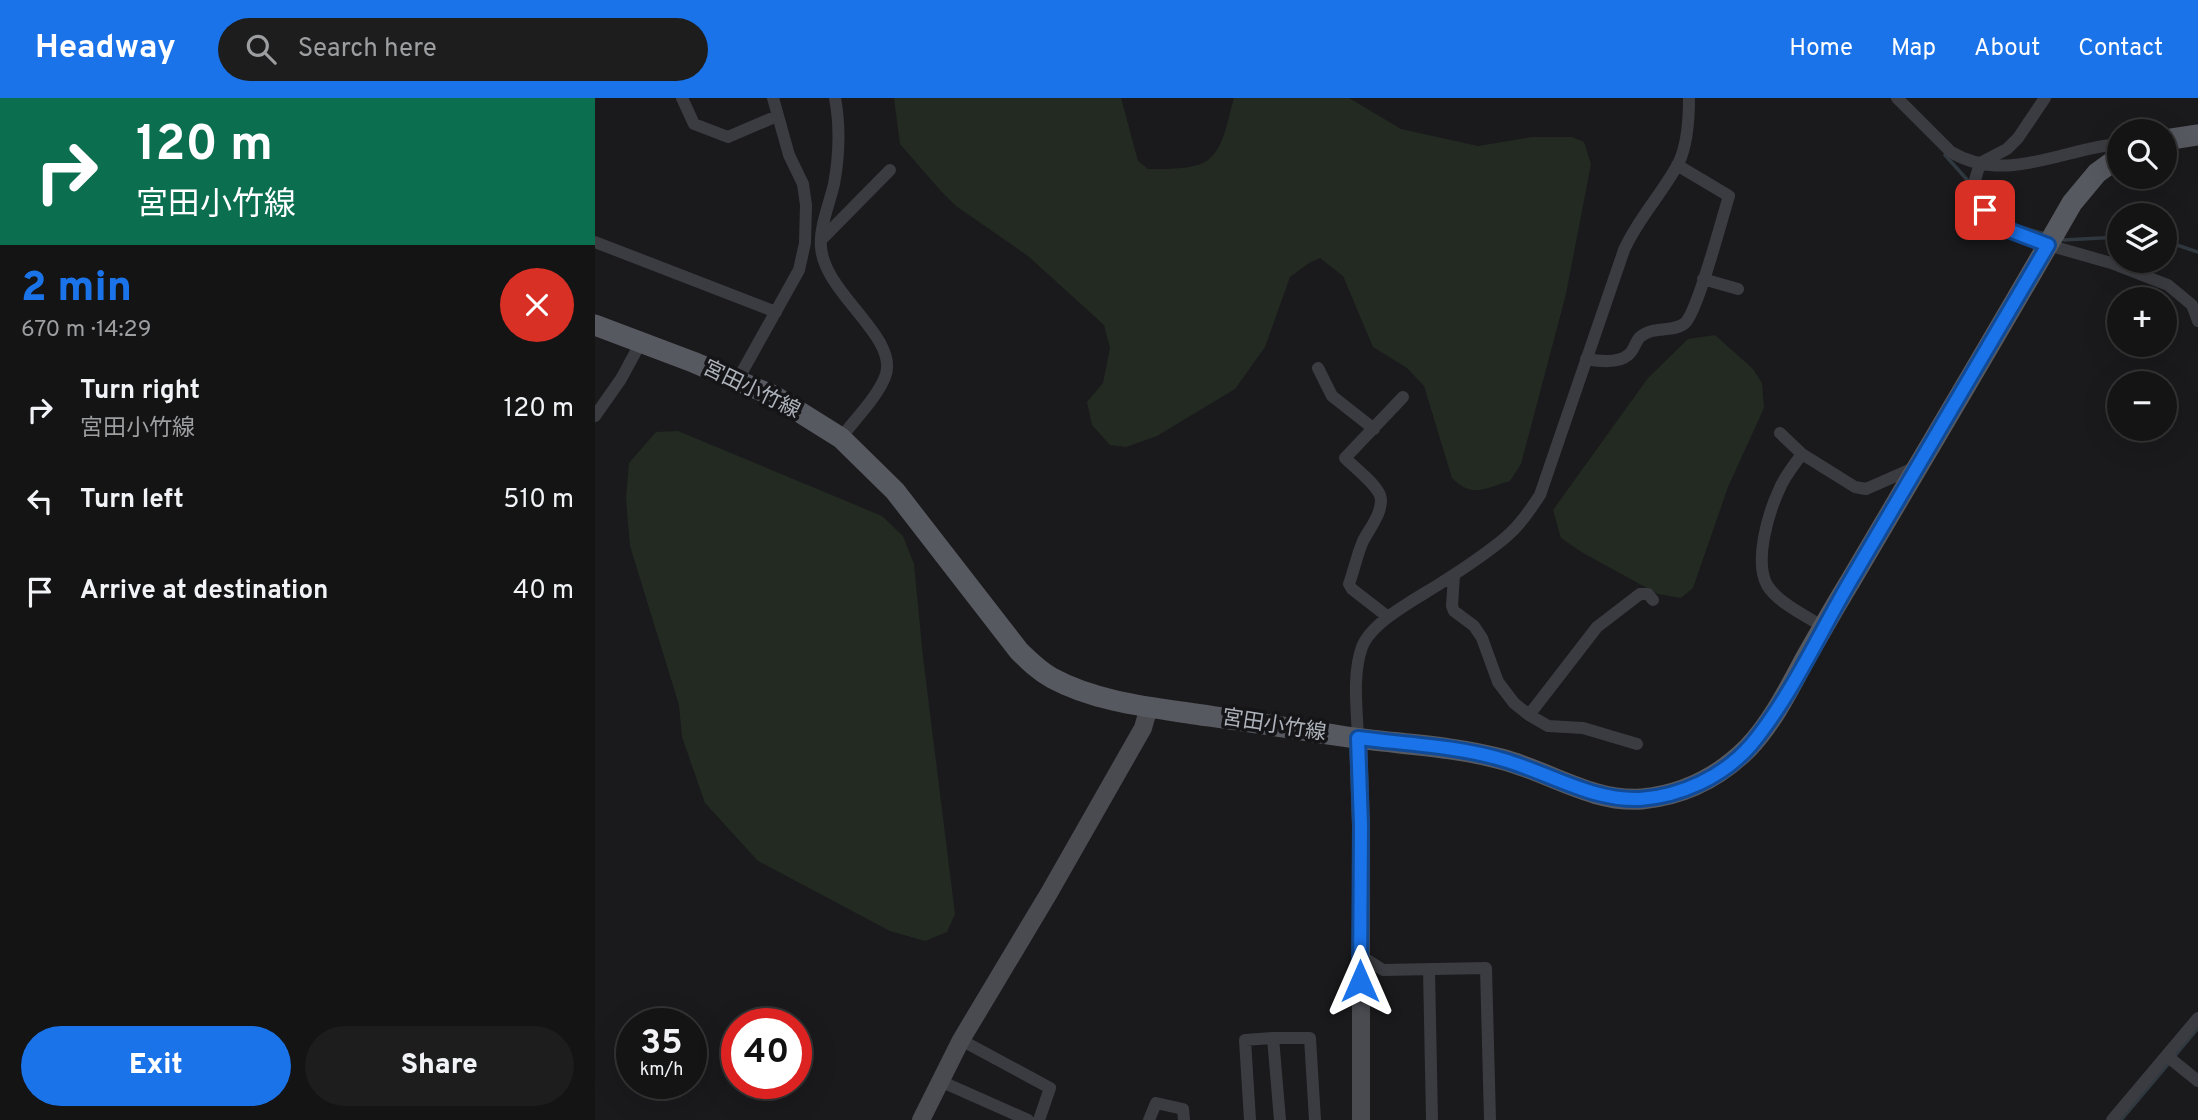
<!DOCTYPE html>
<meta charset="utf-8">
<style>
:root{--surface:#141415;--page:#1d1d1e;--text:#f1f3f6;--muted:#9d9ea0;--line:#333334;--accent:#1a73e8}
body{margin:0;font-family:Overpass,"Noto Sans JP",sans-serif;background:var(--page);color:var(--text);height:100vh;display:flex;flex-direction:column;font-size:26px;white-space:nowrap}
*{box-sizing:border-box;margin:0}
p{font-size:23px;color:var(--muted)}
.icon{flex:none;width:38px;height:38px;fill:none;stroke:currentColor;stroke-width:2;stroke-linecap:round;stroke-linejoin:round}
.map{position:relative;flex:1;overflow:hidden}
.sheet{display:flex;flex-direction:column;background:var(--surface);width:595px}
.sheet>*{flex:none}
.hud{background:#0b6e4f;color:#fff;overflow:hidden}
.controls{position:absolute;left:1512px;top:21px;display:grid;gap:14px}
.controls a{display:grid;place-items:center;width:70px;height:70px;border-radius:50%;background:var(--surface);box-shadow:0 7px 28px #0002,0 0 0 2px var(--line);font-size:35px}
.speed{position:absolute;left:21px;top:910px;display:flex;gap:14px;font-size:35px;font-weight:700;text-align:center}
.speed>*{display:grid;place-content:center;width:91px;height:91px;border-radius:50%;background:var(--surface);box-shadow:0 7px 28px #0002,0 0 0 2px var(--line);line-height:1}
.speed small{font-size:18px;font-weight:400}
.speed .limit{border:10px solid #d22;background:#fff;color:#111}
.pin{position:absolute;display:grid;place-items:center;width:60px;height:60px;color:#fff;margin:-30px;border-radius:14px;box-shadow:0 4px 10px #0006}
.me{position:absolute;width:77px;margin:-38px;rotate:0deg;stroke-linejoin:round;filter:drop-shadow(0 0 5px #0008)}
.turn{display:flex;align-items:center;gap:24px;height:147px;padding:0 21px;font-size:32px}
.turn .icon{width:91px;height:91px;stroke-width:2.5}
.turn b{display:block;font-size:49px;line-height:60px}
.round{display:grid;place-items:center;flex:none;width:74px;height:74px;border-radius:37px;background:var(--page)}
.summary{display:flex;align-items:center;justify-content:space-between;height:119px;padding:0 21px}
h1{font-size:42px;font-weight:800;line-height:52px;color:var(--accent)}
.action{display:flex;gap:14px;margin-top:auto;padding:14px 21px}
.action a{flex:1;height:80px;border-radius:42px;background:var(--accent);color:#fff;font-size:28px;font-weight:800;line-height:80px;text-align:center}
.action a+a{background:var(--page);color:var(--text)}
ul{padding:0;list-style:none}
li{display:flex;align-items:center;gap:21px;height:91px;padding:0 21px}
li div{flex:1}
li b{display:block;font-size:26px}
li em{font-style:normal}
header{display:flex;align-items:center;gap:42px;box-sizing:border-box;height:98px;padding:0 35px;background:var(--accent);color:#fff}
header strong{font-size:33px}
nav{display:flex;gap:38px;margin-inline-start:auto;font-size:24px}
.search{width:490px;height:63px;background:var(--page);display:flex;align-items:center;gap:18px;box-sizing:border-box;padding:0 24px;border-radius:38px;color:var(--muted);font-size:26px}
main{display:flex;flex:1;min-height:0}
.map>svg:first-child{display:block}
</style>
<header>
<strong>Headway</strong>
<div class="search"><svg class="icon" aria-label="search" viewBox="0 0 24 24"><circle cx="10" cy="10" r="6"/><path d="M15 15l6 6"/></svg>Search here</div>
<nav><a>Home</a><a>Map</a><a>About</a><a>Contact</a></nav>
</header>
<main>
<section class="sheet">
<div class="hud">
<div class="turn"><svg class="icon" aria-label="right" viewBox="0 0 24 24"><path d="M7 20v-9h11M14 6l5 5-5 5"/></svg><div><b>120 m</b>宮田小竹線</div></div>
</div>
<div class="summary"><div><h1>2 min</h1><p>670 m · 14:29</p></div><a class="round" style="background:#d93025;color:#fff"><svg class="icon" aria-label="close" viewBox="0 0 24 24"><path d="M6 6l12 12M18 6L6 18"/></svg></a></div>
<ul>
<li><svg class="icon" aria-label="right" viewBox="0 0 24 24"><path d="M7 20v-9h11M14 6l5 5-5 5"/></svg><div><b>Turn right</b><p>宮田小竹線</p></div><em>120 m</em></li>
<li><svg class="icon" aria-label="left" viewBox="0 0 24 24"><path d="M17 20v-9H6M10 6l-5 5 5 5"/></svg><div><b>Turn left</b></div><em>510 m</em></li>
<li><svg class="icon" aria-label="arrive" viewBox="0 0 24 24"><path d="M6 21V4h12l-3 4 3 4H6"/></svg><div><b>Arrive at destination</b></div><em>40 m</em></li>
</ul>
<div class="action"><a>Exit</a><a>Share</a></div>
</section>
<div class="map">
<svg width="1603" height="1022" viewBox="0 0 1603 1022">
<rect width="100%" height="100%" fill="#1a1a1c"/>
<path fill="#222a22" d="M299 0H526L543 63 553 71C569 71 600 72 613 62 630 49 633 19 639 0H754L806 31 883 48 937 39H977L989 44 996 66 971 196 926 366 915 383C890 390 878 401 857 380L829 288 812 270 778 249 748 178 725 160 714 165 695 179 670 249 640 291 562 338 531 349 515 347 497 327 492 304 508 285 515 250 509 227 433 158 361 108 345 92 305 46Z
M1120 237 1158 271 1167 285 1169 310 1133 389 1098 490 1086 500 1063 496 988 455 966 440 958 412 1053 280 1093 241Z
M83 333 287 418 308 438 319 466 328 559 360 816 352 834 330 843 295 833 163 763 110 705 87 639 84 607 35 448 31 400 34 365 61 334Z"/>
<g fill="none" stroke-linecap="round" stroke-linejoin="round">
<path stroke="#303940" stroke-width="3.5" d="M1350 57 1375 85
M1380 91 1408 124 1450 136
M1464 140 1469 142 1524 139
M1570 143 1603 154
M1579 959 1603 930
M1526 1022 1574 965"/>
<path stroke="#3b3c41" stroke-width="12" d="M87 0 99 26 133 39 182 18
M240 0C245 27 244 59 239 86 235 104 224 130 226 149 229 196 306 240 290 279 281 301 260 321 246 340
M1302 0 1356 54C1411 87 1469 50 1524 46
M1450 0 1423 40 1412 51 1385 65 1376 96 1403 128 1453 147 1516 165 1573 187 1597 207 1603 223
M226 142 295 72
M0 144 181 214
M1108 181 1143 191
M991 261C1003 263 1023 266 1033 257 1039 253 1040 244 1045 239 1059 227 1079 235 1090 225 1103 213 1127 120 1134 98L1082 67
M723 270 737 298 779 331
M142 283 204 172 210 145 211 107 208 86 194 57 178 0
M0 318 26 281 46 244
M1185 335 1207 356C1199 367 1189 379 1184 392 1173 416 1159 463 1172 487 1183 505 1210 517 1228 529
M1207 356 1260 389 1271 391 1321 369
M859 477 857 508 859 513 879 528 887 540 903 584 919 605 934 617 953 628 988 630 1042 646
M793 519 757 491 754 486C759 472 762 457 768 443 774 431 790 412 785 397 780 385 759 369 750 360L808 299
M934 617 1002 529 1045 496H1053L1058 502
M763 640C762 611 757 577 767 549 777 523 823 500 846 485 868 471 891 456 911 439 925 427 935 412 945 397L1029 152C1043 120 1068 95 1084 64 1093 45 1094 20 1094 0
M766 858 788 872 891 870 895 1022
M834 871 837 1022
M678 940 685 1022
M366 942 455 990 444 1022
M1572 958 1603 983
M345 983 433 1022
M554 1022 561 1005 588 1011 589 1022
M655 1022 650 942 678 940H715L720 1022
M1517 1022 1603 920"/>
<path stroke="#494b51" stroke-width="18" d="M763 640 766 727V1022
M326 1022 366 942 454 795 548 630 554 609"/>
<path stroke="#575960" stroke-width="21" d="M1570 42 1603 37
M0 227 98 264 179 298 246 340 300 393 424 553C434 563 444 573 457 580 499 603 552 609 600 616 648 623 697 630 746 638 799 646 854 647 906 661 953 673 998 705 1047 701 1088 697 1124 679 1153 650 1177 625 1194 591 1210 561 1225 535 1240 508 1256 482 1330 356 1405 231 1477 105L1502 75 1524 59"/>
</g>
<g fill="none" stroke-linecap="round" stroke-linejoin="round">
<defs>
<path id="route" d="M765 883 766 727 763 640C811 646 862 648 909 662 954 675 997 703 1045 701 1086 698 1128 679 1156 647 1196 599 1225 534 1257 480 1322 369 1388 258 1453 147L1403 128 1390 112"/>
</defs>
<use href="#route" stroke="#114b97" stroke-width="18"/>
<use href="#route" stroke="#1a73e8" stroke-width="12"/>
</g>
<g text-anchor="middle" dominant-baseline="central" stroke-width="7" stroke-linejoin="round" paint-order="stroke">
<g font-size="21" fill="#adb2bb" stroke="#151517">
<text transform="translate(156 292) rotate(26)">宮田小竹線</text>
<text transform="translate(679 628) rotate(9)">宮田小竹線</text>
</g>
</g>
</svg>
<div class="controls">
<a><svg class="icon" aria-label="search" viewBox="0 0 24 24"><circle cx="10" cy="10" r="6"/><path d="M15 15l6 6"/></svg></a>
<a><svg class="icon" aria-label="layers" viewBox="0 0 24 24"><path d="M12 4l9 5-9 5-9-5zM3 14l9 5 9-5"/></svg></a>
<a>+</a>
<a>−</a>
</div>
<div class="speed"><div>35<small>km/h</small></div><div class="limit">40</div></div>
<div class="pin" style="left:1390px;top:112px;background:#d93025"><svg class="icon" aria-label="arrive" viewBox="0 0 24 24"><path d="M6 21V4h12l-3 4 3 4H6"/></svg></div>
<svg class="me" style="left:765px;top:883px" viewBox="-20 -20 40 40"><path d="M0-17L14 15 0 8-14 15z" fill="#1a73e8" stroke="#fff" stroke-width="4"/></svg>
</div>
</main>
